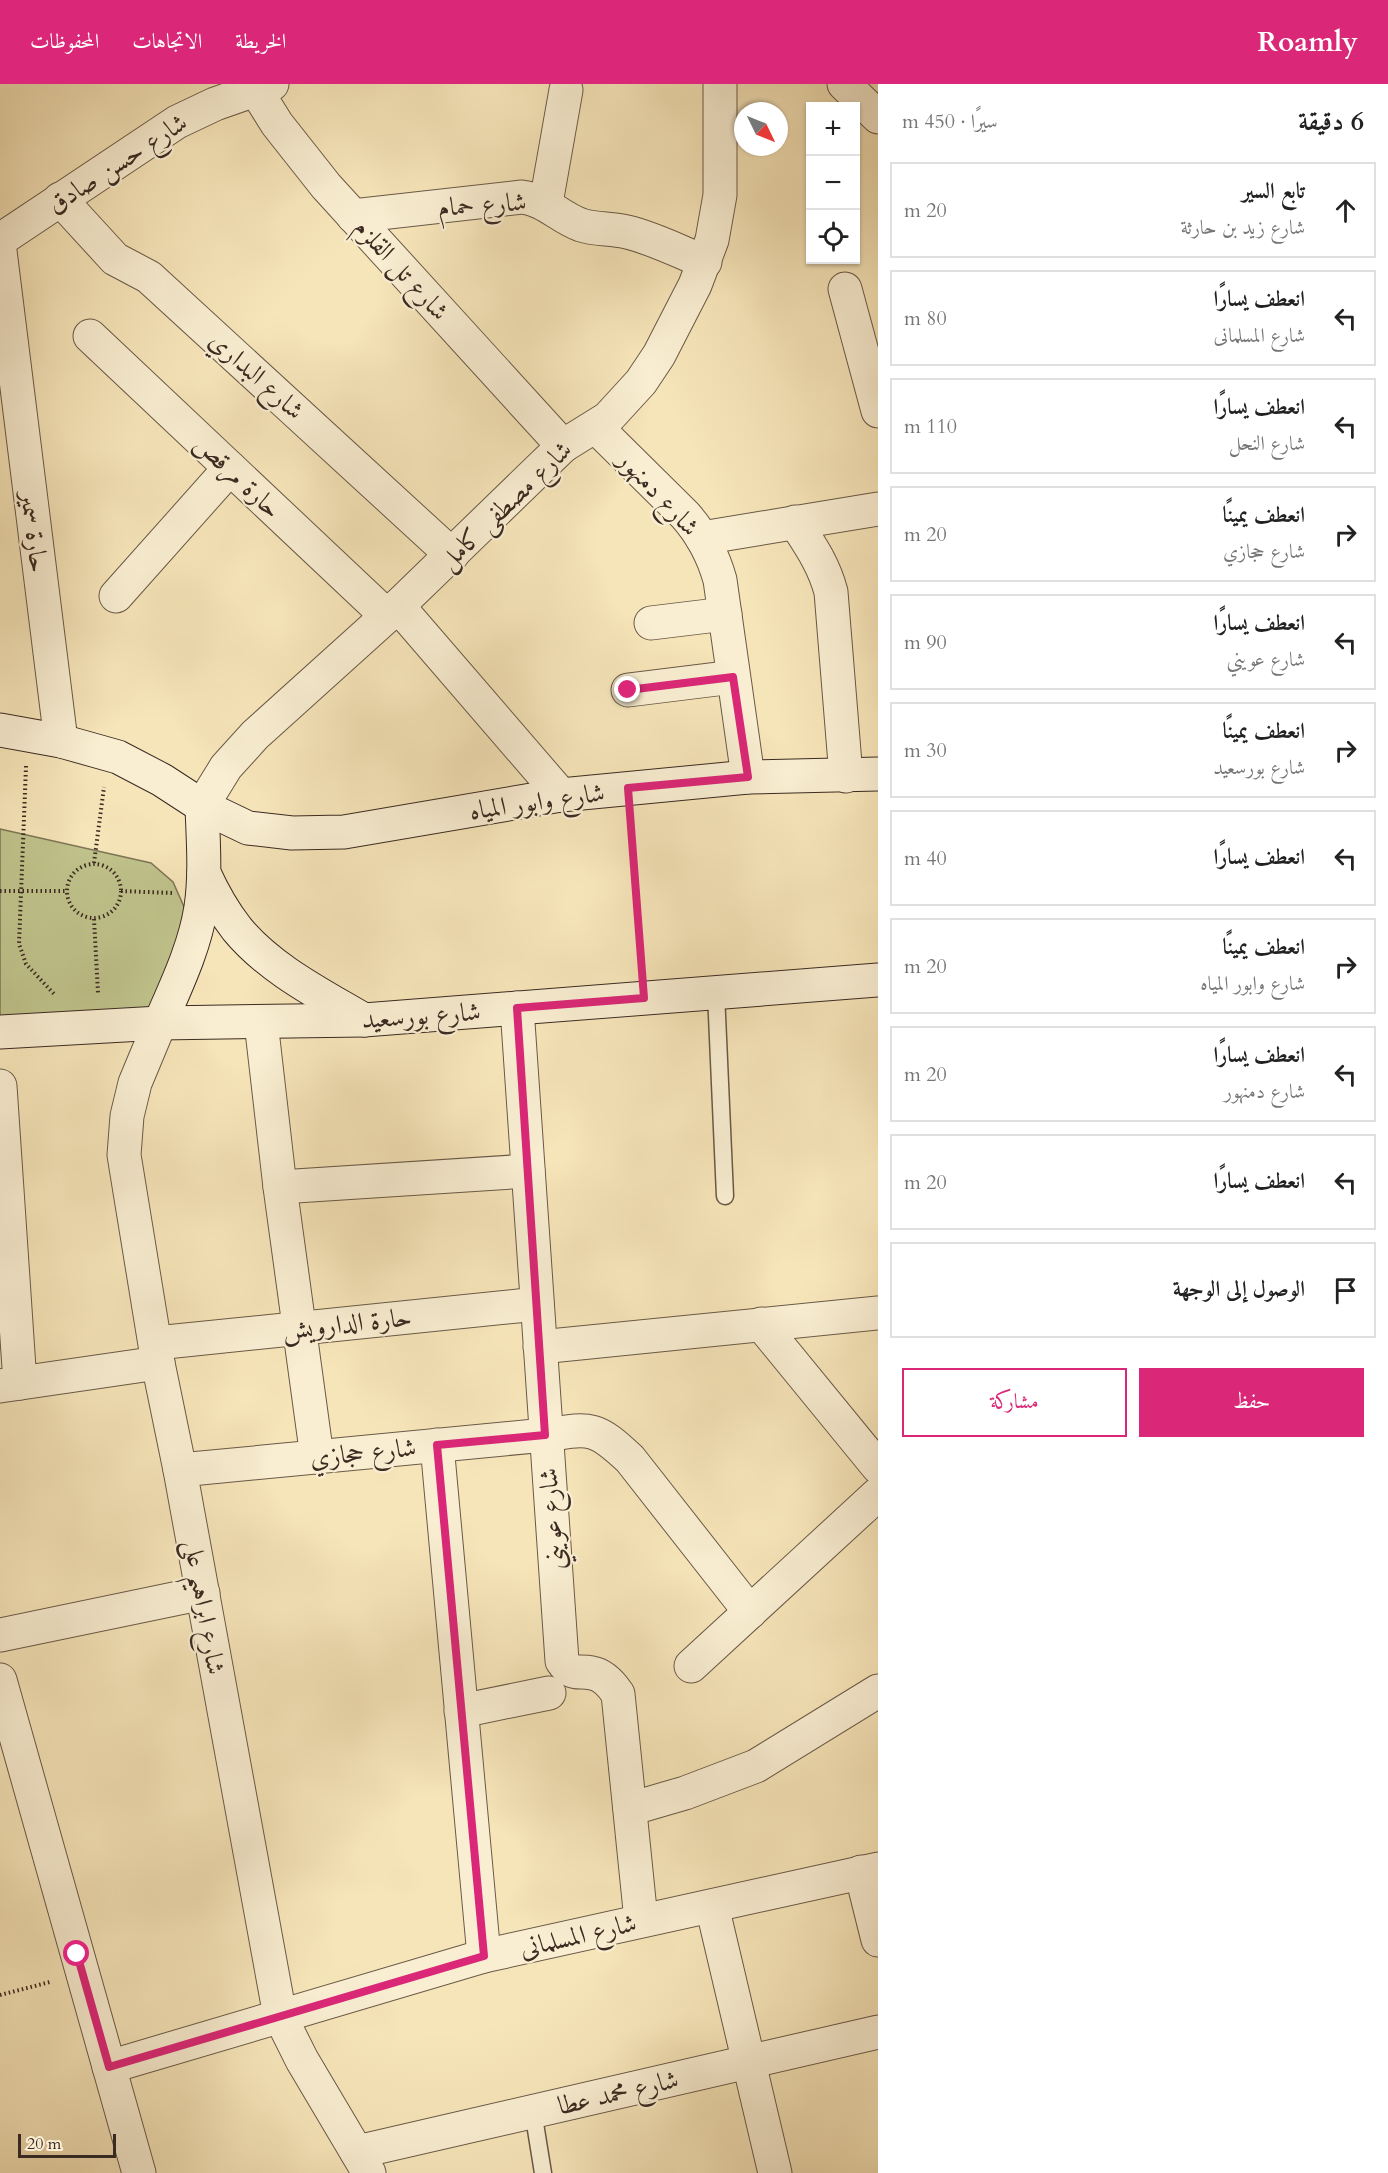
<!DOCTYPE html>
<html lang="ar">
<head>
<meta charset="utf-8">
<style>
  :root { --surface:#fff; --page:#f2f2f2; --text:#222; --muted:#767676; --line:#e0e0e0; --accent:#db2777 }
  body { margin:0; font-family:Cardo,Amiri,serif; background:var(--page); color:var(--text); direction:rtl }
  .controls { position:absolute; right:18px; top:18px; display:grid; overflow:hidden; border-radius:0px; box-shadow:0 2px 4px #0004 }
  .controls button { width:54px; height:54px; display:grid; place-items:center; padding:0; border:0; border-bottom:2px solid var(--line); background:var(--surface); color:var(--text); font:30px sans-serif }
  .compass { position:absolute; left:734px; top:18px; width:54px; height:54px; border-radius:50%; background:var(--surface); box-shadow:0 2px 4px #0004; rotate:133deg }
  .scale { position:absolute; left:18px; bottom:15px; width:98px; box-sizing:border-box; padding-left:6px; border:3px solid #3b2a21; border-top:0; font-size:16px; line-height:21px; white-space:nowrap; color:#3b2a21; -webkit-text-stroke:4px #f9eed2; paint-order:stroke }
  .stop { position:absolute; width:18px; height:18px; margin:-14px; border:4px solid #db2777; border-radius:50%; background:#fff }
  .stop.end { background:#db2777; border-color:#fff; box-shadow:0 2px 6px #0008 }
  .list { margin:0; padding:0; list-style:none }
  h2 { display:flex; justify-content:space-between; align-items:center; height:78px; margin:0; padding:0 24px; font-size:26px }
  h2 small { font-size:20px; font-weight:400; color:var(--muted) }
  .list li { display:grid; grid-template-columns:39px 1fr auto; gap:18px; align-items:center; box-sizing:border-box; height:96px; margin:0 12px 12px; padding:0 12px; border:2px solid var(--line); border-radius:0px }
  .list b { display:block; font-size:22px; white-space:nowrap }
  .list p { margin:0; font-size:20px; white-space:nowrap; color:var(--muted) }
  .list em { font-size:20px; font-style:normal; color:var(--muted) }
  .actions { display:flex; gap:12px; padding:18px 24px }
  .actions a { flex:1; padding:14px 0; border:2px solid var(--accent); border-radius:0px; text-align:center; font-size:21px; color:var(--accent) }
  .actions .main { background:var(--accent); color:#fff }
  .icon { flex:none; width:33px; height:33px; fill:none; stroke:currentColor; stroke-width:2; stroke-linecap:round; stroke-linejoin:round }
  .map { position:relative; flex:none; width:878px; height:2089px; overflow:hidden; direction:ltr }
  header { display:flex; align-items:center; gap:36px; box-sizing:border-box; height:84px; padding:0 30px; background:var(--accent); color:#fff }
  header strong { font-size:28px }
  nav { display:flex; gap:33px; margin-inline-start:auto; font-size:21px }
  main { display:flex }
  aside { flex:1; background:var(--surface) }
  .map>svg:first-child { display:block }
</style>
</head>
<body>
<header>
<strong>Roamly</strong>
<nav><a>الخريطة</a><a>الاتجاهات</a><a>المحفوظات</a></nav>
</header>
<main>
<aside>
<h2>6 دقيقة<small>سيرًا · 450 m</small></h2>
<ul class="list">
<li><svg class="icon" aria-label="ahead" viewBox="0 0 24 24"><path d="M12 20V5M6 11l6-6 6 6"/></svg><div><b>تابع السير</b><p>شارع زيد بن حارثة</p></div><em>20 m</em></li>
<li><svg class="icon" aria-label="left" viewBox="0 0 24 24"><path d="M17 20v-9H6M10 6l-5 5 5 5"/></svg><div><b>انعطف يسارًا</b><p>شارع المسلمانى</p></div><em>80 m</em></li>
<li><svg class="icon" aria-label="left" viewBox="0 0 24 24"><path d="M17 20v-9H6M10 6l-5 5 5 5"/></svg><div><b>انعطف يسارًا</b><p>شارع النحل</p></div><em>110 m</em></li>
<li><svg class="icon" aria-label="right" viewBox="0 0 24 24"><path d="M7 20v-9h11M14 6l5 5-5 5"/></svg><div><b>انعطف يمينًا</b><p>شارع حجازي</p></div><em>20 m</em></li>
<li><svg class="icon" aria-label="left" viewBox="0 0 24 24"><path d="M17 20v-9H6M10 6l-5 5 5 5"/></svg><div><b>انعطف يسارًا</b><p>شارع عويني</p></div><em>90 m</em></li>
<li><svg class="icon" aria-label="right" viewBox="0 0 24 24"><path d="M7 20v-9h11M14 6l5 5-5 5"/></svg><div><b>انعطف يمينًا</b><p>شارع بورسعيد</p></div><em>30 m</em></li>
<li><svg class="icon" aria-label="left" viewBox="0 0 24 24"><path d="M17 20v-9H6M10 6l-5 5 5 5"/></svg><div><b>انعطف يسارًا</b></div><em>40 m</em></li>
<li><svg class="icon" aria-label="right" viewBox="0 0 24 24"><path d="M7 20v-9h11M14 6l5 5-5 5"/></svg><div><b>انعطف يمينًا</b><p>شارع وابور المياه</p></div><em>20 m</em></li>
<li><svg class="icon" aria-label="left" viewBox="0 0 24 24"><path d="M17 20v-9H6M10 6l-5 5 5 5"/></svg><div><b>انعطف يسارًا</b><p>شارع دمنهور</p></div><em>20 m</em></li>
<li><svg class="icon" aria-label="left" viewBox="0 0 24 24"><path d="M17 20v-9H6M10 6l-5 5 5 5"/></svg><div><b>انعطف يسارًا</b></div><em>20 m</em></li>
<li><svg class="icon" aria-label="arrive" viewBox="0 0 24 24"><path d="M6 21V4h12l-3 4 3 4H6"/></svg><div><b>الوصول إلى الوجهة</b></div></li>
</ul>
<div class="actions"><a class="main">حفظ</a><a>مشاركة</a></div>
</aside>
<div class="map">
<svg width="878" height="2089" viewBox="0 0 878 2089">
  <rect width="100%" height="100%" fill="#f6e5b9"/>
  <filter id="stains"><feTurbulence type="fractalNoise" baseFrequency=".00333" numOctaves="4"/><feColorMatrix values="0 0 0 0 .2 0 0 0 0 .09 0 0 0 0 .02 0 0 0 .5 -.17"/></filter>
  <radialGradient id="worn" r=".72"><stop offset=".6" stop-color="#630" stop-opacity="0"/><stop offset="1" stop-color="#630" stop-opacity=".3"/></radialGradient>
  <polygon fill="#c0c38c" stroke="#7e7656" stroke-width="1.5" points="0,745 151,779 173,798 185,825 191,855 156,925 0,940"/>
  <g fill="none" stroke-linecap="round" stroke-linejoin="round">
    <defs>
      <g id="service">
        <polyline points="716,909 725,1112"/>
        <polyline points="533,2027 543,2089"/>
      </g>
      <g id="minor">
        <polyline points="252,0 277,40 326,102 563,362"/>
        <polyline points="844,0 878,33"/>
        <polyline points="60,115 115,175 149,193 452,471"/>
        <polyline points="546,119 566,6"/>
        <path d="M353 132 522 113C546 116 559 133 581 141 596 146 611 144 627 148 653 154 680 168 705 178"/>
        <polyline points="0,167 61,657"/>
        <polyline points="845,205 878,327"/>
        <polyline points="90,252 387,532"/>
        <path d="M596 343 685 431C702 450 713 471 720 496L748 693"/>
        <path d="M795 438C810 461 824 481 831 508L846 692"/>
        <polyline points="702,454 878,425"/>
        <polyline points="116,512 230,384"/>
        <polyline points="398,522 561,711"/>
        <polyline points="651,539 725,530"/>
        <polyline points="628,606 733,593"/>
        <path d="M517 924 562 1577C573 1593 577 1586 592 1589 604 1591 612 1601 618 1610L641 1836"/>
        <polyline points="261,938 280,1103 317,1373"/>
        <polyline points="160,939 135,999 127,1032 124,1071 158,1279 180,1386 280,1932 302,1976 369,2089"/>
        <polyline points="0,1002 20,1299"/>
        <polyline points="280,1103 528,1087"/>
        <polyline points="761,1240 878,1383"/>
        <polyline points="156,1259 537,1220"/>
        <polyline points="540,1263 878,1229"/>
        <polyline points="0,1302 158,1279"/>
        <polyline points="437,1361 484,1872"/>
        <path d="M180 1386 545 1351C591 1344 595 1342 630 1375L750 1528"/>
        <polyline points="0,1551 203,1509"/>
        <polyline points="691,1582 878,1410"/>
        <polyline points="461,1627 549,1609"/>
        <polyline points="630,1725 685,1709 756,1682 878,1607"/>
        <polyline points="861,1788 878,1856"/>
        <polyline points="712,1822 775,2089"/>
        <polyline points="109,1983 484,1872 878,1785"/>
        <polyline points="357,2068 878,1948"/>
      </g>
      <g id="tertiary">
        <polyline points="0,156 177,38 215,20 272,0"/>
        <polyline points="202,722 226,683 255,651 398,522 563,362 608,334 641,298 659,271 695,201 712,156 720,111 720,0"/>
        <polyline points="0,1596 139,2089"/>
      </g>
      <g id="secondary">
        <polyline points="0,646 61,657 118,673 162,696 202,722 248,744 292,749 344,748 561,711 748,693 878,690"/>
        <path d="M204 789C213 809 223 827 237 845 270 885 320 910 364 936"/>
        <path d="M160 939C176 902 195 863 201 823 206 789 203 755 202 722"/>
        <polyline points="0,948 160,939 364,936 878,896"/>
      </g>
    </defs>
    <use href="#service" stroke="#6a5947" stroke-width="19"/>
    <use href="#minor" stroke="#6a5947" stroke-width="35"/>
    <use href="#tertiary" stroke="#6a5947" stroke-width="35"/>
    <use href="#secondary" stroke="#3b2a21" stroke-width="35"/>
    <g stroke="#3b2a21" stroke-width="4" stroke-dasharray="1.5 3" stroke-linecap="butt">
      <polyline points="26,682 19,860 26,880 55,911"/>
      <polyline points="630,735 642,883"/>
      <polyline points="94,779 104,703"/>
      <circle cx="94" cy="807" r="27"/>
      <polyline points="0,807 67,807"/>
      <polyline points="121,807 172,809"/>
      <polyline points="94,835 98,909"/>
      <polyline points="0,1911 50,1898"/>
    </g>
    <use href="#service" stroke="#f9eed2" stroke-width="16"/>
    <use href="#minor" stroke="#f9eed2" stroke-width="33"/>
    <use href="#tertiary" stroke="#f9eed2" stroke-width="33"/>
    <use href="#secondary" stroke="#f9eed2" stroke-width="33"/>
  </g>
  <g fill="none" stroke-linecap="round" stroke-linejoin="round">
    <polyline stroke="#db2777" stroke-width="8" points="77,1870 109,1983 484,1872 437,1361 545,1351 517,924 644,914 628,704 748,693 733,593 628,606"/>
  </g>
  <g text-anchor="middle" stroke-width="4.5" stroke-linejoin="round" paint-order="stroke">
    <g font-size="26" fill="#3b2a21" stroke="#f9eed2">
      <text transform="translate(117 79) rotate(-33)" y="9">شارع حسن صادق</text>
      <text transform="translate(482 120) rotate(-4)" y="9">شارع حمام</text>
      <text transform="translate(402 185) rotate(48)" y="9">شارع تل القلزم</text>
      <text transform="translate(257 291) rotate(42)" y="9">شارع البداري</text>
      <text transform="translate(238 392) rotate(43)" y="9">حارة مرقص</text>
      <text transform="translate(659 409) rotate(47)" y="9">شارع دمنهور</text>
      <text transform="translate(505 421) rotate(-44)" y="9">شارع مصطفى كامل</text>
      <text transform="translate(35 448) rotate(83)" y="9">حارة سمير</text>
      <text transform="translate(537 717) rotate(-8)" y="9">شارع وابور المياه</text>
      <text transform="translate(421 931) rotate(-4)" y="9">شارع بورسعيد</text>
      <text transform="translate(347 1239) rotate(-6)" y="9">حارة الدارويش</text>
      <text transform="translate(363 1368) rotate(-6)" y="9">شارع حجازي</text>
      <text transform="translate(551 1435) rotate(-94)" y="9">شارع عويني</text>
      <text transform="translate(205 1523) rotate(80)" y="9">شارع ابراهيم على</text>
      <text transform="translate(578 1851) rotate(-13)" y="9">شارع المسلمانى</text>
      <text transform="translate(618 2008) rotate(-13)" y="9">شارع محمد عطا</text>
    </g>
  </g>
  <rect width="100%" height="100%" filter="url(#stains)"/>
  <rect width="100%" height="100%" fill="url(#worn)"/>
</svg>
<div class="controls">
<button>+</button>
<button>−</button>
<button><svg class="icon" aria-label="locate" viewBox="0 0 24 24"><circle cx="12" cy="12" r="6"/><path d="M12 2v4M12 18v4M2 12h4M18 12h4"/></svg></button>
</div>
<svg class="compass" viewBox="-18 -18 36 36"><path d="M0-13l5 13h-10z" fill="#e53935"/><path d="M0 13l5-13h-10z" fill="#767676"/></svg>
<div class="scale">20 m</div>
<div class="stop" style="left:77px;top:1870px"></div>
<div class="stop end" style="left:628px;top:606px"></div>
</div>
</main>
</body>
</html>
